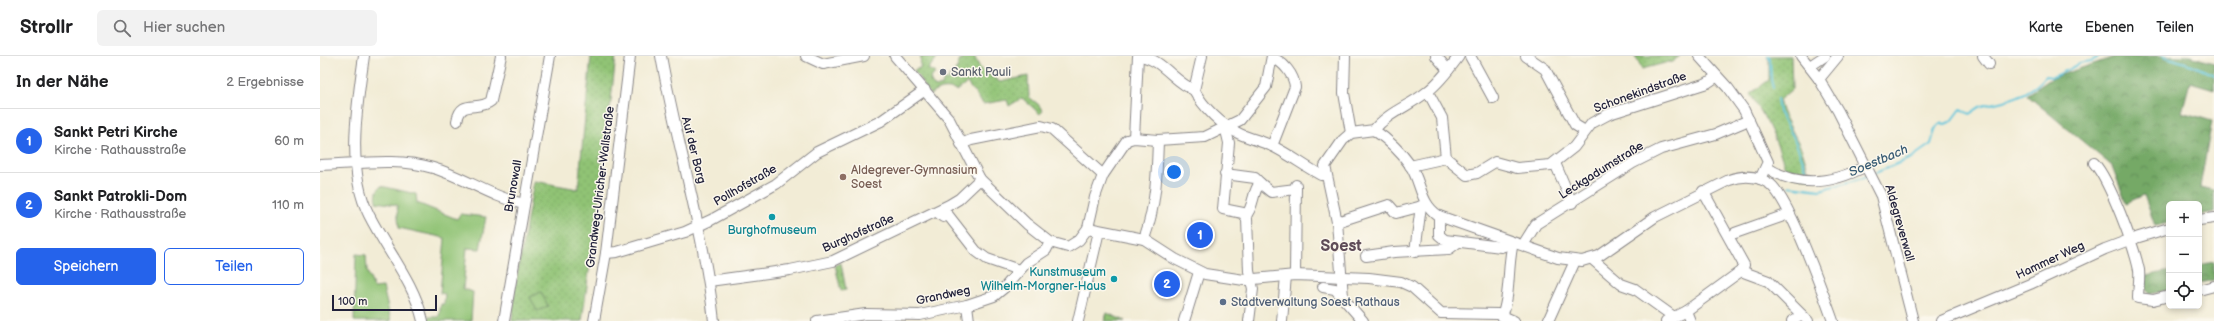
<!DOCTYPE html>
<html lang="de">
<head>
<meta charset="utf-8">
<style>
  :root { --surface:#fff; --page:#f2f2f2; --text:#202124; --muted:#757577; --line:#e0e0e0; --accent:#2563eb }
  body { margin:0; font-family:"Balsamiq Sans",sans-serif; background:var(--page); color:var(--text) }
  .controls { position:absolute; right:12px; bottom:12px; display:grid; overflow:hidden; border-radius:6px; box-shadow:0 2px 6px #0003 }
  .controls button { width:36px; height:36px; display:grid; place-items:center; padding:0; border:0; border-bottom:1px solid var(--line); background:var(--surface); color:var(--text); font:20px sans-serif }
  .scale { position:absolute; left:12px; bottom:10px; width:105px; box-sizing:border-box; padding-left:4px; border:2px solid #22223b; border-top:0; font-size:11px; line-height:14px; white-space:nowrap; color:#22223b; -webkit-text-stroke:3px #fbf7ec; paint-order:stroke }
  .you { position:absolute; left:854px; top:116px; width:14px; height:14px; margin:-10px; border:3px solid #fff; border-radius:50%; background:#1a73e8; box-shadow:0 0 0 6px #1a73e833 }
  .badge { display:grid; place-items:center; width:26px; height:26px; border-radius:50%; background:var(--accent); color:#fff; font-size:13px; font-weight:700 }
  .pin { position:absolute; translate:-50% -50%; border:2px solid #fff; box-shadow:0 1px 4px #0006 }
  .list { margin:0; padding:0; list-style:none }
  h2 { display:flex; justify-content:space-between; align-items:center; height:52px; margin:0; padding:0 16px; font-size:17px }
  h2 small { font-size:13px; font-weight:400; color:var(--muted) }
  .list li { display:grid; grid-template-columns:26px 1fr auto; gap:12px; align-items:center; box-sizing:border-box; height:64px; padding:0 16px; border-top:1px solid var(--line) }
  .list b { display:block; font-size:15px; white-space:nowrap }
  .list p { margin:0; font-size:13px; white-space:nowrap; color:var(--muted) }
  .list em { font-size:13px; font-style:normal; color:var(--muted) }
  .actions { display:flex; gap:8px; padding:12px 16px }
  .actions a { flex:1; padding:9px 0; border:1px solid var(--accent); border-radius:6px; text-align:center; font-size:14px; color:var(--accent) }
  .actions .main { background:var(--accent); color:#fff }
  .icon { flex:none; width:22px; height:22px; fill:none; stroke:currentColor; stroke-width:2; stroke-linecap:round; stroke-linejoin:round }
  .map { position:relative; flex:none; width:1894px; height:265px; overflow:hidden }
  header { display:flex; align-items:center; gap:24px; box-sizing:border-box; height:56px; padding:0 20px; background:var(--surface); border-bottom:1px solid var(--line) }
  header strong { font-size:19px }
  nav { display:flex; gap:22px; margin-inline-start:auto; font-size:14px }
  .search { width:280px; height:36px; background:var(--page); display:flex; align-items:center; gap:10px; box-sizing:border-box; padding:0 14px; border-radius:6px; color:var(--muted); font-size:15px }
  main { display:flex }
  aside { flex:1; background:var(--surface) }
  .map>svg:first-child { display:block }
</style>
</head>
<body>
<header>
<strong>Strollr</strong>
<div class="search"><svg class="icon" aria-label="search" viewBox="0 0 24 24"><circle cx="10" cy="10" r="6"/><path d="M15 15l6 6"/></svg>Hier suchen</div>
<nav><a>Karte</a><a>Ebenen</a><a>Teilen</a></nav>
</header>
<main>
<aside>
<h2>In der Nähe<small>2 Ergebnisse</small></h2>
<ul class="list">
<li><span class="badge">1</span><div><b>Sankt Petri Kirche</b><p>Kirche · Rathausstraße</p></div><em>60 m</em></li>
<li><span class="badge">2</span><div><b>Sankt Patrokli-Dom</b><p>Kirche · Rathausstraße</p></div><em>110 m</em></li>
</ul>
<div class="actions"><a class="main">Speichern</a><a>Teilen</a></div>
</aside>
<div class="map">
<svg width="1894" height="265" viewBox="0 0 1894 265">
  <defs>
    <pattern id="grass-dots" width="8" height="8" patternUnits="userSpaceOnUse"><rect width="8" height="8" fill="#90c374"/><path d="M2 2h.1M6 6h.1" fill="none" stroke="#7ca765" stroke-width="1.8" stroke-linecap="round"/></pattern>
    <pattern id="forest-crowns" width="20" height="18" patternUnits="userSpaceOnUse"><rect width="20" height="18" fill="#74a966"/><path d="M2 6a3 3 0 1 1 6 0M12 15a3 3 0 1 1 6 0" fill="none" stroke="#5f8955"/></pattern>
  </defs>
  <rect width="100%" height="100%" fill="#fbf7ec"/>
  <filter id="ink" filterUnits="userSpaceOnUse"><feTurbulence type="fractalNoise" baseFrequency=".025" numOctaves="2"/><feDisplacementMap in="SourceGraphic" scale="8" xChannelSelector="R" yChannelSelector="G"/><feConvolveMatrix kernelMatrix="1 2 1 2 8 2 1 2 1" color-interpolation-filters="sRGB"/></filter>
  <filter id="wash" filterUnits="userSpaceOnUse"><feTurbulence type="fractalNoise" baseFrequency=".012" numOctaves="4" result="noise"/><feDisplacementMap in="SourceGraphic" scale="16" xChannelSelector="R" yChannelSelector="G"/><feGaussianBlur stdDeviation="0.9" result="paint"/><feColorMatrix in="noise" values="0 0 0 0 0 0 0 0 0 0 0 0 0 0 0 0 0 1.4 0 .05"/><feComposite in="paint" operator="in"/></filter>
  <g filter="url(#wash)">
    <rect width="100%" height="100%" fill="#f2ecd6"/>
    <g fill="url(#grass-dots)" stroke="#597258">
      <polygon points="271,0 296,0 285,97 279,101 280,106 284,109 262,265 192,265 195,232 214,125 258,133"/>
      <path d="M601 0 617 2 608 13 615 17 610 23 612 28 616 31 622 29 624 22 628 25 630 19 633 21 632 19 636 12 638 13 637 11 640 4 642 5 643 0H654L660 12 680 26 708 20 709 41 718 48 723 55 720 58 702 42 689 50 687 44 663 48 647 27 637 35C627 31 618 32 610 39L594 14 600 12Z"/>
      <polygon points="1315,0 1360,0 1353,5 1322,13"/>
      <path d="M1446 0H1471L1472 33 1459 44 1462 55 1482 94 1491 123 1467 119C1459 89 1447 63 1430 38L1449 24V2Z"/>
      <polygon points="521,207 526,234 521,235 515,209"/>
    </g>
    <g fill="url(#forest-crowns)" stroke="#4b6650">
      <polygon points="1797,0 1870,0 1894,7 1894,33 1870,26 1862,56 1892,65 1880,131 1894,134 1894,156 1879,159 1879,148 1849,148 1849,167 1835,170 1824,139 1806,147 1792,110 1707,39 1732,22"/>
      <polygon points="1894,206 1894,224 1879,227 1879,209"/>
      <polygon points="1849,215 1849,234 1830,238 1826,234 1826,220"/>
    </g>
    <g fill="#90c374" stroke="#597258">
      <polygon points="61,130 96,138 97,147 137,163 140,158 166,161 160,193 147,192 143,233 153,236 151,265 109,265 108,261 119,261 121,248 124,248 125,238 120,237 125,182 79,172 77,149 56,146 57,135"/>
      <polygon points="36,198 46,199 47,215 54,232 63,231 71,265 34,265"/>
      <polygon points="221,236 228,250 217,255 210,241"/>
      <polygon points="787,257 805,265 784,265"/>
    </g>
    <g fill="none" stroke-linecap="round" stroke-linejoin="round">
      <g stroke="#60c6dd" stroke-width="2">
        <polyline points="1448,0 1450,2 1451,24 1453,32"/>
        <polyline points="1843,0 1872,9 1894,19"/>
        <polyline points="1457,43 1459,56 1473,80 1489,120"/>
        <path d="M1553 118 1591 102 1611 88 1615 73 1621 67 1625 68 1632 65 1641 53 1649 58C1654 56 1658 51 1662 50 1686 45 1710 40 1726 20L1732 21C1738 19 1756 10 1759 7L1771 5 1781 0"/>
        <polyline points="1469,130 1500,134 1547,121"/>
      </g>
    </g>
  </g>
  <g filter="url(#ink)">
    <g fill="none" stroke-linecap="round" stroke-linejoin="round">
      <defs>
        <g id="minor">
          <path d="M44 0C37 49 26 114 49 159 67 195 94 226 103 265"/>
          <path d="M341 0C357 89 384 175 394 265"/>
          <polyline points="486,0 503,8 544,0"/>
          <polyline points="575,0 629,63 660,123 707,168 730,186 748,191 759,184 768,172 775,141 783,119 807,84 814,82 838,84 885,81 920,64 946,31 952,0"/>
          <path d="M820 0C842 3 854 26 874 34 883 51 902 70 920 78 931 83 942 85 952 90 969 98 984 110 1001 119L1005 115"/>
          <polyline points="1025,0 1024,37 1031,77"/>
          <polyline points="1116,0 1128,14"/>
          <polyline points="1150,0 1173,42"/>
          <polyline points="1206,0 1225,13 1255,69 1265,75"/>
          <polyline points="1379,0 1408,32 1424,54 1448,106 1440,123"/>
          <polyline points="1481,0 1499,23 1518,55 1561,140 1593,265"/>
          <polyline points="1663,0 1669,8"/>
          <path d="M952 2C963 5 974 19 975 31L952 90"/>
          <polyline points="1490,10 1505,0"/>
          <polyline points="1499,23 1518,0"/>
          <polyline points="874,34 882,0"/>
          <polyline points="1108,36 1122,62 1126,102"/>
          <path d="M137 65C141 42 158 56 171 45L181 0"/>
          <polyline points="905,70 909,87 903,153 923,157 927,163 929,215 933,233 929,265"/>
          <path d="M1054 74C1067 83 1081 96 1090 109 1102 127 1099 147 1119 160L1238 202 1262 205 1279 200 1335 161 1409 124C1423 119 1437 119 1450 128 1470 144 1503 237 1513 265"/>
          <polyline points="814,82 818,0"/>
          <polyline points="641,88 651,84 721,70 732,73 783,119"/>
          <polyline points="1235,107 1252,147"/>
          <path d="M1774 107C1790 125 1814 190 1819 214 1820 223 1818 233 1818 242L1833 244 1849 240"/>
          <path d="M0 109C36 108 78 101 113 112 144 121 171 141 204 148"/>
          <polyline points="1090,110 1126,102 1147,119 1157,117 1175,106 1197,112 1231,109 1254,91 1272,67 1289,58 1387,27 1396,21"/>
          <path d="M1446 111C1479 133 1514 127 1546 110"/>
          <polyline points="905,118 935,122 940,127"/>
          <polyline points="1383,135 1424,209 1421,215"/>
          <polyline points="617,156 623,161 628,159 656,195 667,203 699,214"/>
          <path d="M926 159C934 151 932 136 940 127L951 136 976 133"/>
          <polyline points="1119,160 1119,179 1125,184 1181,191 1193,187"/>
          <polyline points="1879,164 1894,162"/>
          <polyline points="1017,166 1069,149 1076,157 1106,149"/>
          <polyline points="768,172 824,183 855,203 885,218 924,224 975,219 1049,222 1081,226 1092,231 1121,257 1178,258 1194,265"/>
          <polyline points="1415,177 1469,158"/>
          <path d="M824 183C836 150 837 118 838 84"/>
          <polyline points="1203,189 1216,168 1313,107 1341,93 1396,78 1429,64"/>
          <polyline points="1095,196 1101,150"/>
          <polyline points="286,197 297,196 365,176 391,164 456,128 497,96 561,65 605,34"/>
          <polyline points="1046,200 1074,196 1129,193 1137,187"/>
          <polyline points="1272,203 1301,228 1315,233 1354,261"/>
          <polyline points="1421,215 1448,225 1488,265"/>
          <polyline points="975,219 976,129"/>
          <polyline points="389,225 470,214 513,205 629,149 639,143 660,123"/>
          <polyline points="1003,231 1015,233 1043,265"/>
          <polyline points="1879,234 1894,230"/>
          <path d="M1023 240 1017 166 1005 110 1023 84 1031 77 1054 74C1068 56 1090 50 1108 35 1120 26 1130 12 1139 0"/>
          <polyline points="647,249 649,265"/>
          <polyline points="1366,255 1370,265"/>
          <path d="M1182 260C1191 238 1187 210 1193 187"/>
          <polyline points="184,265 230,0"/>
          <polyline points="274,265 286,197 310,0"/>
          <polyline points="497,265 546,258 600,259 647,249 674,240 685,231 706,207 726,194 730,186"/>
          <polyline points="758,265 779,175"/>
          <polyline points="864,265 879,216"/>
          <polyline points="962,265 966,220"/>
          <polyline points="1228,265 1255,205"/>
          <polyline points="1346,265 1366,255 1421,215"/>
          <polyline points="1472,265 1482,259"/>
          <polyline points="1621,265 1710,228 1785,193 1809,184 1849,172"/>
        </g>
      </defs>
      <use href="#minor" stroke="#8a8788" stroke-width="12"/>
      <use href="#minor" stroke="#fff" stroke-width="10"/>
    </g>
  </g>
  <circle fill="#6b7280" stroke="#fbf7ec" stroke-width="1.5" cx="623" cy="16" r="4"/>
  <circle fill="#8d6e63" stroke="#fbf7ec" stroke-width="1.5" cx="523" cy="121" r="4"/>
  <g fill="#0f9aa8" stroke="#fbf7ec" stroke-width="1.5">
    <circle cx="452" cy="161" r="4"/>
    <circle cx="794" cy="223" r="4"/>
  </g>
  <circle fill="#5c6f8a" stroke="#fbf7ec" stroke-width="1.5" cx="903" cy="246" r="4"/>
  <g text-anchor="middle" stroke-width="3" stroke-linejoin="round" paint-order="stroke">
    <g font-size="12" fill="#5b616d" stroke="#fbf7ec" text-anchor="start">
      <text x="631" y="20">Sankt Pauli</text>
    </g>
    <g font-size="12" fill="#22223b" stroke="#fbf7ec">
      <text transform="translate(1320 36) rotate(-20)" y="4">Schonekindstraße</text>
      <text transform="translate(374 94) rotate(76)" y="4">Auf der Borg</text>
      <text transform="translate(1281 114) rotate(-32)" y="4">Leckgadumstraße</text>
      <text transform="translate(425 129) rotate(-30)" y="4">Pollhofstraße</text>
      <text transform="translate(193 130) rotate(-80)" y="4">Brunowall</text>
      <text transform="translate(280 131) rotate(-83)" y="4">Grandweg-Ulricher-Wallstraße</text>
      <text transform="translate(1580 167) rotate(74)" y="4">Aldegreverwall</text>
      <text transform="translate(538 177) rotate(-24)" y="4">Burghofstraße</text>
      <text transform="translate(1730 204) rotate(-25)" y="4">Hammer Weg</text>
      <text transform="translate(623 239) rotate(-12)" y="4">Grandweg</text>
    </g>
    <g font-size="12" fill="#785e54" stroke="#fbf7ec" text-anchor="start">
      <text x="531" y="118">Aldegrever-Gymnasium<tspan x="531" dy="14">Soest</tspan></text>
    </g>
    <g font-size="12" fill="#0d838f" stroke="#fbf7ec">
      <text x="452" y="178">Burghofmuseum</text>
      <text x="786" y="220" text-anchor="end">Kunstmuseum<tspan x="786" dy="14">Wilhelm-Morgner-Haus</tspan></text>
    </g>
    <g font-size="12" fill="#4e5e75" stroke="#fbf7ec" text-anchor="start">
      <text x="911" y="250">Stadtverwaltung Soest Rathaus</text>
    </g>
    <g font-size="13" font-style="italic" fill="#385b74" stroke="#fbf7ec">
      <text transform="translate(1558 104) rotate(-23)" y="5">Soestbach</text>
    </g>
    <g font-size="16" font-weight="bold" fill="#5f4c58" stroke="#fbf7ec">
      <text x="1021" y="195">Soest</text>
    </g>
  </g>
</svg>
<div class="controls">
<button>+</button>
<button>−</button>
<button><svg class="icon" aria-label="locate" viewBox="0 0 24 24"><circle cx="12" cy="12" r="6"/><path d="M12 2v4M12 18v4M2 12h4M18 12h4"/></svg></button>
</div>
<div class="scale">100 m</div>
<div class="you"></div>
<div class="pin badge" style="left:880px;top:179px">1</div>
<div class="pin badge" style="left:847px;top:228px">2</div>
</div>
</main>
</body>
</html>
